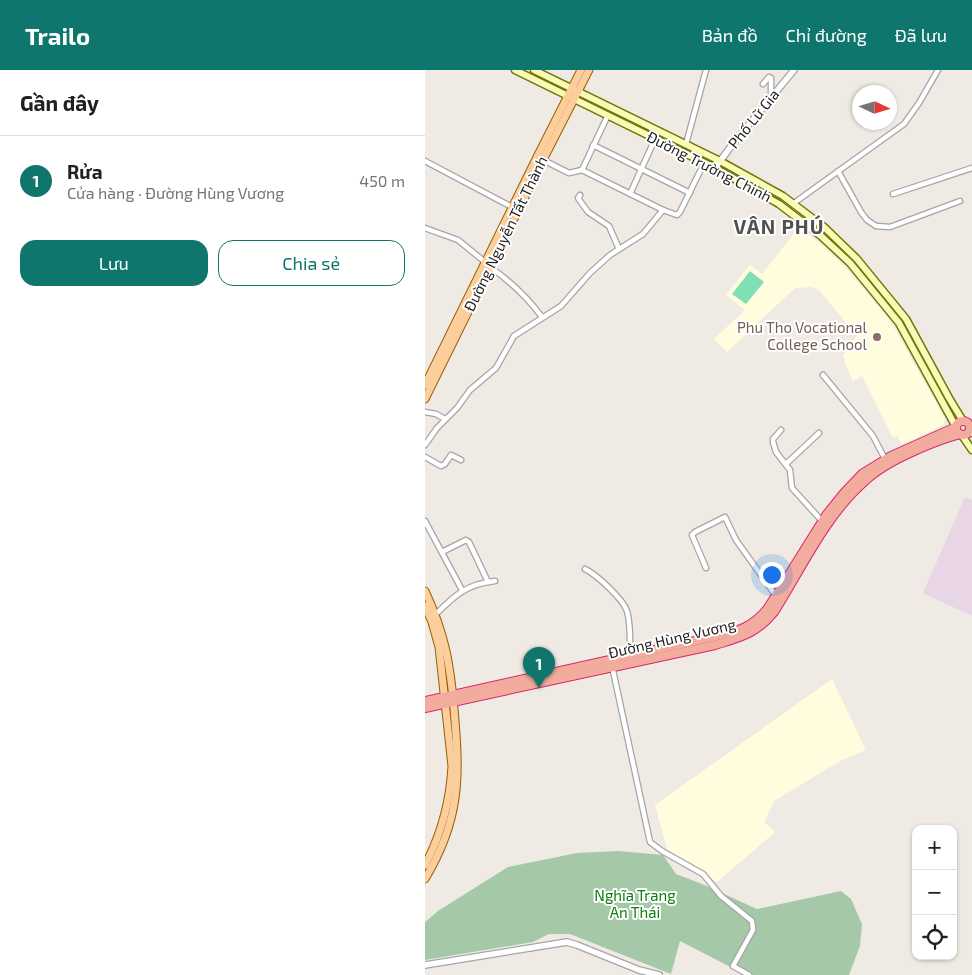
<!DOCTYPE html>
<html lang="vi">
<head>
<meta charset="utf-8">
<style>
  :root { --surface:#fff; --page:#f2f2f2; --text:#202124; --muted:#757577; --line:#e0e0e0; --accent:#0f766e }
  body { margin:0; font-family:"Exo 2",sans-serif; background:var(--page); color:var(--text) }
  .controls { position:absolute; right:15px; bottom:15px; display:grid; overflow:hidden; border-radius:10px; box-shadow:0 1px 4px #0004 }
  .controls button { width:45px; height:45px; display:grid; place-items:center; padding:0; border:0; border-bottom:1px solid var(--line); background:var(--surface); color:var(--text); font:25px sans-serif }
  .compass { position:absolute; left:427px; top:15px; width:45px; height:45px; border-radius:50%; background:var(--surface); box-shadow:0 1px 4px #0004; rotate:94deg }
  .you { position:absolute; left:346px; top:504px; width:18px; height:18px; margin:-12px; border:4px solid #fff; border-radius:50%; background:#1a73e8; box-shadow:0 0 0 8px #1a73e833 }
  .badge { display:grid; place-items:center; width:32px; height:32px; border-radius:50%; background:var(--accent); color:#fff; font-size:16px; font-weight:700 }
  .pin { position:absolute; translate:-50% -41px; filter:drop-shadow(0 1px 2px #0008) }
  .pin::after { content:''; position:absolute; top:26px; width:18px; height:15px; background:inherit; clip-path:polygon(0 0,100% 0,50% 100%) }
  .list { margin:0; padding:0; list-style:none }
  h2 { display:flex; justify-content:space-between; align-items:center; height:65px; margin:0; padding:0 20px; font-size:21px }
  h2 small { font-size:16px; font-weight:400; color:var(--muted) }
  .list li { display:grid; grid-template-columns:32px 1fr auto; gap:15px; align-items:center; box-sizing:border-box; height:90px; padding:0 20px; border-top:1px solid var(--line) }
  .list b { display:block; font-size:19px; white-space:nowrap }
  .list p { margin:0; font-size:16px; white-space:nowrap; color:var(--muted) }
  .list em { font-size:16px; font-style:normal; color:var(--muted) }
  .actions { display:flex; gap:10px; padding:15px 20px }
  .actions a { flex:1; padding:11px 0; border:1px solid var(--accent); border-radius:15px; text-align:center; font-size:18px; color:var(--accent) }
  .actions .main { background:var(--accent); color:#fff }
  .icon { flex:none; width:28px; height:28px; fill:none; stroke:currentColor; stroke-width:2; stroke-linecap:round; stroke-linejoin:round }
  .map { position:relative; flex:none; width:547px; height:905px; overflow:hidden }
  header { display:flex; align-items:center; gap:30px; box-sizing:border-box; height:70px; padding:0 25px; background:var(--accent); color:#fff }
  header strong { font-size:24px }
  nav { display:flex; gap:28px; margin-inline-start:auto; font-size:18px }
  main { display:flex }
  aside { flex:1; background:var(--surface) }
  .map>svg:first-child { display:block }
</style>
</head>
<body>
<header>
<strong>Trailo</strong>
<nav><a>Bản đồ</a><a>Chỉ đường</a><a>Đã lưu</a></nav>
</header>
<main>
<aside>
<h2>Gần đây<small></small></h2>
<ul class="list">
<li><span class="badge">1</span><div><b>Rửa</b><p>Cửa hàng · Đường Hùng Vương</p></div><em>450 m</em></li>
</ul>
<div class="actions"><a class="main">Lưu</a><a>Chia sẻ</a></div>
</aside>
<div class="map">
<svg width="547" height="905" viewBox="0 0 547 905">
  <rect width="100%" height="100%" fill="#efebe4"/>
  <polygon fill="#e8d6e6" points="540,427 547,430 547,546 498,523"/>
  <g fill="#fffddd">
    <polygon points="374,157 398,176 421,198 460,244 470,259 518,345 520,351 518,355 477,375 472,366 468,368 437,306 428,311 420,293 420,290 418,287 422,274 427,272 432,266 395,221 387,217 370,218 302,282 289,269 320,240 301,225 325,195 337,204"/>
    <polygon points="407,609 441,680 415,691 349,731 339,752 350,762 292,812 242,779 230,735"/>
  </g>
  <polygon fill="#a5c8a9" points="194,781 238,785 251,804 277,814 332,839 416,821 426,829 437,854 435,876 424,905 321,905 255,871 246,904 145,864 124,864 108,872 0,890 0,852 13,841 83,797 152,783"/>
  <polygon fill="#81dfb6" points="325,201 339,212 321,234 307,224"/>
  <g fill="none" stroke-linecap="round" stroke-linejoin="round">
    <defs>
      <g id="minor">
        <polyline points="338,14 344,7 346,8 346,27"/>
        <polyline points="261,74 281,0"/>
        <polyline points="168,75 265,123"/>
        <polyline points="118,90 144,103 157,100 238,140 252,145 255,142 279,93"/>
        <polyline points="0,91 87,137"/>
        <polyline points="157,100 183,45"/>
        <polyline points="413,101 436,142 442,150 451,156 465,157 535,131"/>
        <polyline points="205,124 230,69"/>
        <polyline points="468,124 547,98"/>
        <polyline points="155,125 153,128 163,142 184,156 194,179"/>
        <polyline points="369,133 479,54 494,33 513,0"/>
        <polyline points="0,158 33,170 60,192"/>
        <path d="M65 197C85 211 102 227 117 247"/>
        <polyline points="398,305 448,366 460,389"/>
        <polyline points="0,342 11,344 20,349"/>
        <polyline points="356,360 348,369 348,372 351,382 365,400 367,418 397,451"/>
        <polyline points="0,375 12,358 32,338 45,320 71,298 89,266 136,236 165,203 185,185 218,164 238,140"/>
        <polyline points="0,387 16,396 20,394 26,385 36,390"/>
        <polyline points="361,394 394,363"/>
        <polyline points="0,451 37,520"/>
        <polyline points="17,482 41,470 44,472 63,512"/>
        <polyline points="281,498 267,465 270,462 300,447 311,470 351,526"/>
        <path d="M160 499C172 505 198 529 202 541 206 555 205 571 205 585"/>
        <path d="M11 544C30 525 42 514 70 511"/>
        <polyline points="187,596 225,772 237,781 278,804 296,826 327,851 328,860 308,896 324,905"/>
      </g>
      <g id="tertiary">
        <polyline points="290,98 307,75 369,0"/>
        <polyline points="0,895 142,872 152,875 214,900 234,905"/>
      </g>
      <g id="secondary">
        <polyline points="90,0 290,98 354,134 396,166 425,193 474,253 531,357"/>
        <polyline points="109,0 295,91 358,126 399,157 432,189 481,249 524,328 538,351"/>
        <polyline points="544,359 547,363"/>
        <polyline points="536,364 547,380"/>
      </g>
      <g id="primary">
        <polyline points="0,315 112,87 156,0"/>
        <polyline points="0,329 118,90 164,0"/>
        <path d="M0 521C20 564 25 593 29 639 35 706 36 749 0 809"/>
        <path d="M0 536 7 552 14 577 27 696C25 732 17 763 0 795"/>
      </g>
      <g id="trunk">
        <circle cx="538" cy="358" r="7"/>
        <path d="M0 631 288 567C313 561 327 558 343 538L402 444 419 423 437 404 466 386 531 357"/>
        <path d="M0 638 290 575C316 567 331 564 349 542 377 498 400 446 440 411 461 391 507 372 535 364"/>
      </g>
    </defs>
    <use href="#minor" stroke="#a5a5a5" stroke-width="7"/>
    <use href="#tertiary" stroke="#a5a5a5" stroke-width="8"/>
    <use href="#secondary" stroke="#707604" stroke-width="9"/>
    <use href="#primary" stroke="#985e00" stroke-width="9"/>
    <use href="#trunk" stroke="#db236c" stroke-width="10"/>
    <use href="#minor" stroke="#fff" stroke-width="4.5"/>
    <use href="#tertiary" stroke="#fff" stroke-width="5.5"/>
    <use href="#secondary" stroke="#fafab8" stroke-width="6"/>
    <use href="#primary" stroke="#fcce9c" stroke-width="7"/>
    <use href="#trunk" stroke="#f2ac9e" stroke-width="8"/>
  </g>
  <circle fill="#8d6e63" stroke="#fff" stroke-width="2" cx="452" cy="267" r="5"/>
  <g text-anchor="middle" stroke-width="4" stroke-linejoin="round" paint-order="stroke">
    <g font-size="15" fill="#1e1e1e" stroke="#fff">
      <text transform="translate(329 49) rotate(-51)" y="5">Phố Lữ Gia</text>
      <text transform="translate(284 97) rotate(27)" y="5">Đường Trường Chinh</text>
      <text transform="translate(81 164) rotate(-64)" y="5">Đường Nguyễn Tất Thành</text>
      <text transform="translate(247 569) rotate(-13)" y="5">Đường Hùng Vương</text>
    </g>
    <g font-size="15" fill="#785e54" stroke="#fff" text-anchor="end">
      <text x="442" y="263">Phu Tho Vocational<tspan x="442" dy="17">College School</tspan></text>
    </g>
    <g font-size="15" fill="#0b7e0e" stroke="#fff">
      <text x="210" y="831">Nghĩa Trang<tspan x="210" dy="17">An Thái</tspan></text>
    </g>
    <g font-size="20" font-weight="bold" letter-spacing="1" fill="#515151" stroke="#fff">
      <text x="354" y="164">VÂN PHÚ</text>
    </g>
  </g>
</svg>
<div class="controls">
<button>+</button>
<button>−</button>
<button><svg class="icon" aria-label="locate" viewBox="0 0 24 24"><circle cx="12" cy="12" r="6"/><path d="M12 2v4M12 18v4M2 12h4M18 12h4"/></svg></button>
</div>
<svg class="compass" viewBox="-18 -18 36 36"><path d="M0-13l5 13h-10z" fill="#e53935"/><path d="M0 13l5-13h-10z" fill="#757577"/></svg>
<div class="you"></div>
<div class="pin badge" style="left:114px;top:618px">1</div>
</div>
</main>
</body>
</html>
